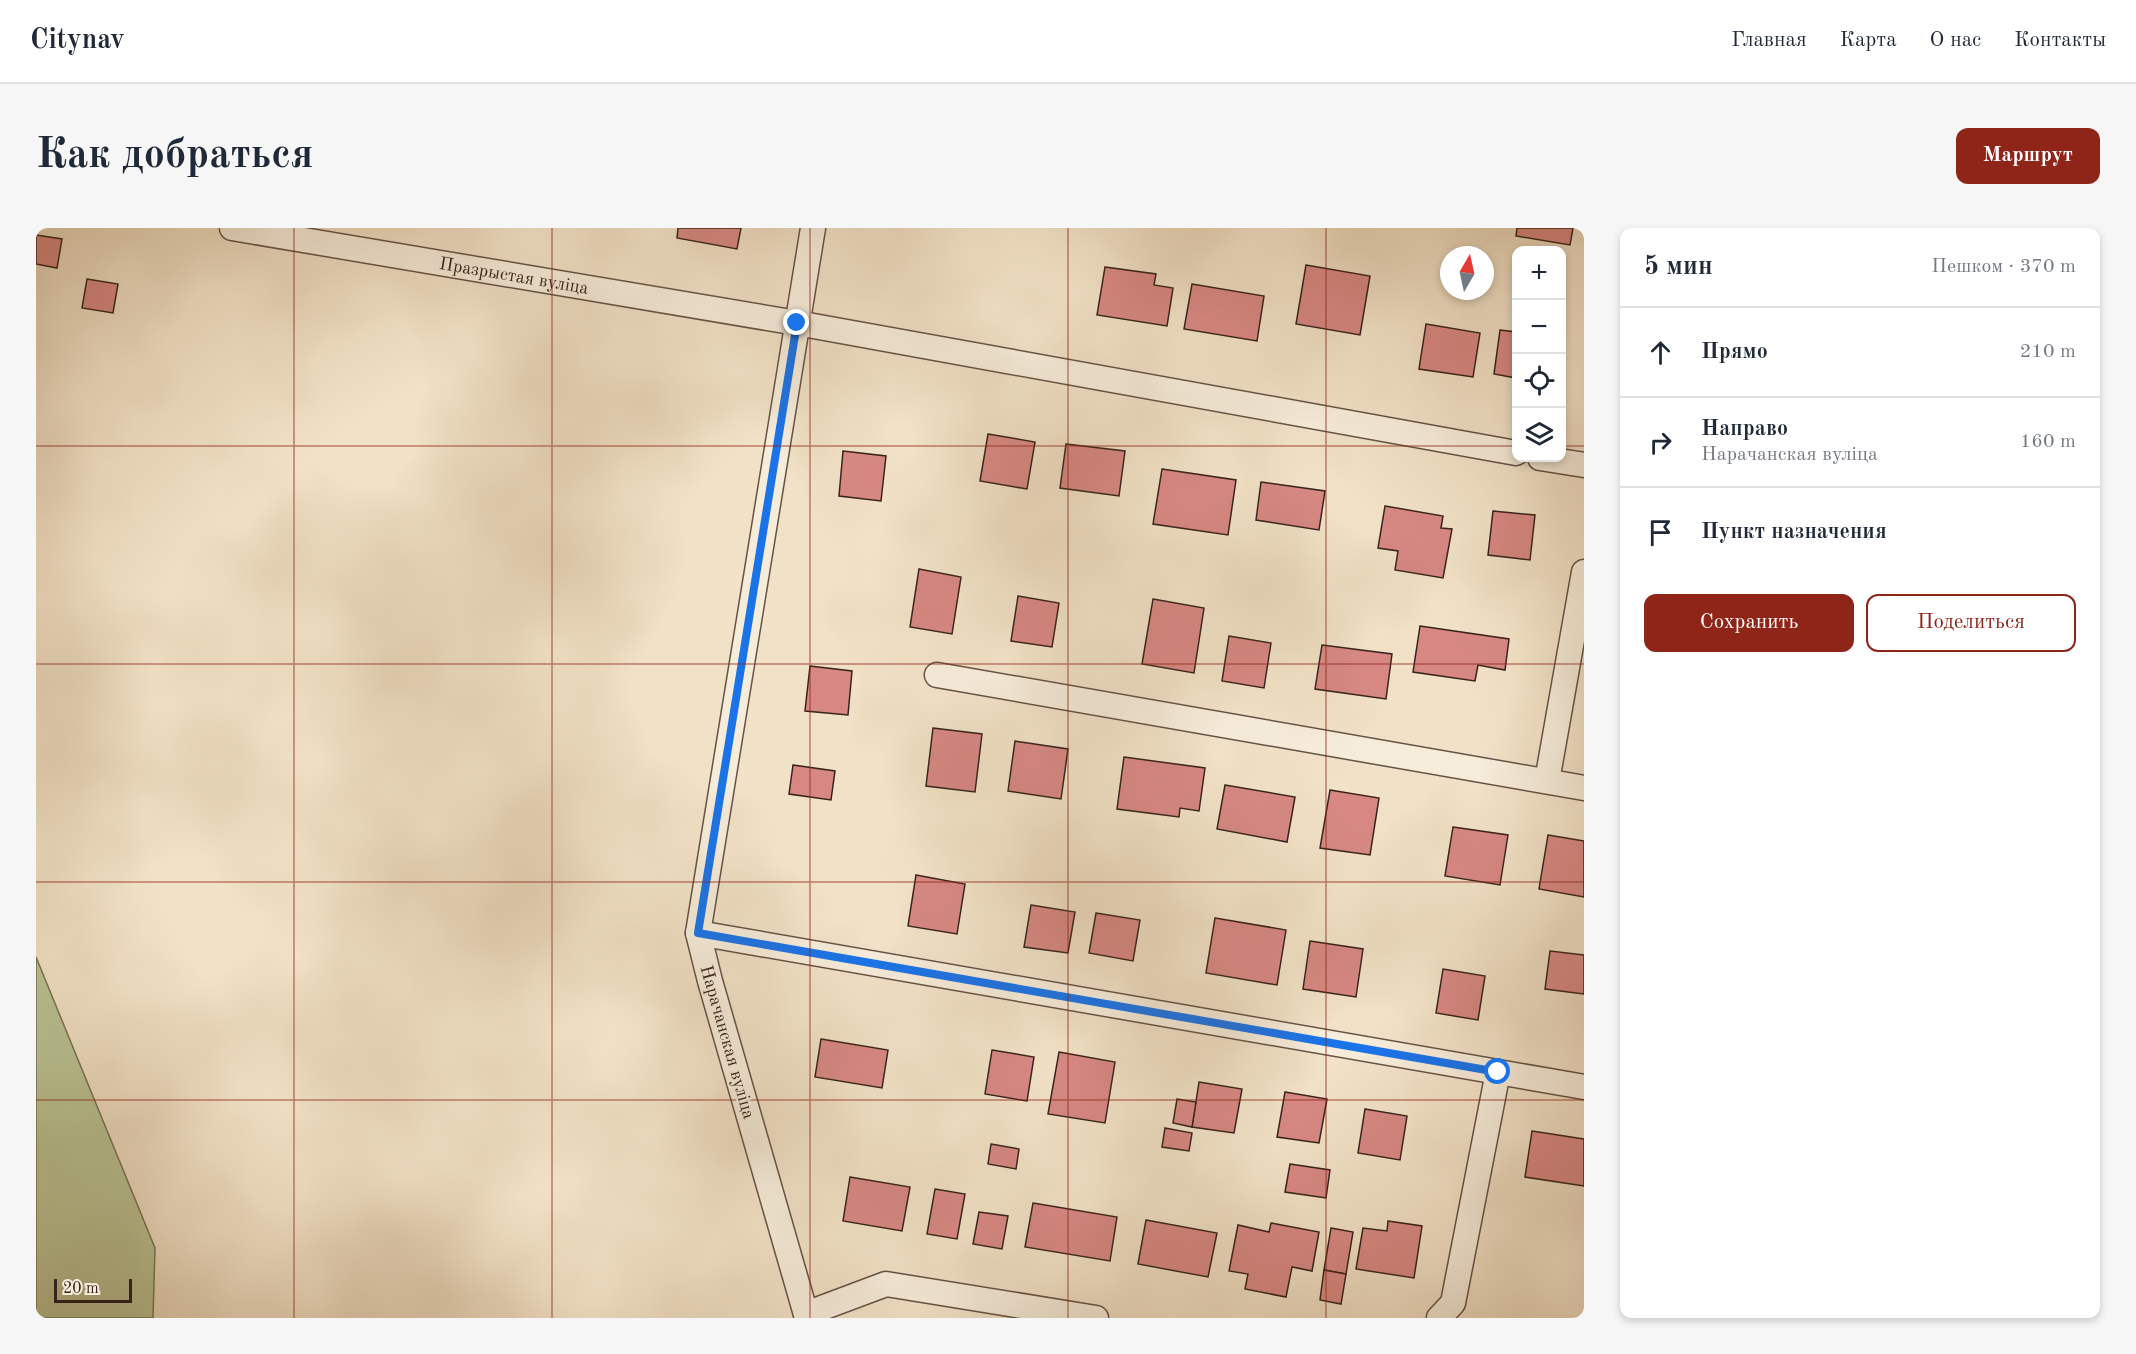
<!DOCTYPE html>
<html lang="ru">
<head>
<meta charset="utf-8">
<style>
  :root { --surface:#fff; --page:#f6f6f7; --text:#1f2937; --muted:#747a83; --line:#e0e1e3; --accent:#8f2418 }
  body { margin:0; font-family:"Old Standard TT",serif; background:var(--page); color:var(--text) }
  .controls { position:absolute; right:18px; top:18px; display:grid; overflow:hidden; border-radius:12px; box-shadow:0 3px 9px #0003 }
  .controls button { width:54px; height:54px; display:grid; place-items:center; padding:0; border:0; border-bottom:2px solid var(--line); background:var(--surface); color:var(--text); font:30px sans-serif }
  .compass { position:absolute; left:1404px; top:18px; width:54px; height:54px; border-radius:50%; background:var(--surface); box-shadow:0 3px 9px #0003; rotate:9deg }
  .scale { position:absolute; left:18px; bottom:15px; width:78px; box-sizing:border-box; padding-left:6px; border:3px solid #38231c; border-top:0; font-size:16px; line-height:21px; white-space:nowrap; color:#38231c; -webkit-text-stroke:4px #f6ecda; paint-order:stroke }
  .stop { position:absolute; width:18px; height:18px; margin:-14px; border:4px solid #1a73e8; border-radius:50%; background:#fff }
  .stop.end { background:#1a73e8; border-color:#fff; box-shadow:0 2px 6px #0008 }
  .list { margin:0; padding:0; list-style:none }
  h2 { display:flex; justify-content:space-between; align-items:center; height:78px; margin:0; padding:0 24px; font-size:26px }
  h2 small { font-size:20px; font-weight:400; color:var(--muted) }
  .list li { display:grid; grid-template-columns:39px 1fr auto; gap:18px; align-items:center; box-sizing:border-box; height:90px; padding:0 24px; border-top:2px solid var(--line) }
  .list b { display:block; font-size:22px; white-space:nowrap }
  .list p { margin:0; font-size:20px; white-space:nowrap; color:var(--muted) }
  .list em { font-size:20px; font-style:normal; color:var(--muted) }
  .actions { display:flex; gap:12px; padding:18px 24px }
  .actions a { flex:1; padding:14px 0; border:2px solid var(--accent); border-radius:12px; text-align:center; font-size:21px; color:var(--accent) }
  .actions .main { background:var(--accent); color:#fff }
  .icon { flex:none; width:33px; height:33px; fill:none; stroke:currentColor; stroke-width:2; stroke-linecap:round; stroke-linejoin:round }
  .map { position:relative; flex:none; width:1548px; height:1090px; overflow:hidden; border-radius:12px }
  header { display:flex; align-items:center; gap:36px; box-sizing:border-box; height:84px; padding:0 30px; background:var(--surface); border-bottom:2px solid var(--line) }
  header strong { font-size:28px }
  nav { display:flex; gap:33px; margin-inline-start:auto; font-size:21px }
  .intro { display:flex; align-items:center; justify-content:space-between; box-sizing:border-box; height:144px; padding:0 36px }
  h1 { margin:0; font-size:42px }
  .button { padding:15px 27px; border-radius:12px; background:var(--accent); color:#fff; font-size:21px; font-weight:700 }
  main { display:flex; gap:36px; padding:0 36px }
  aside { flex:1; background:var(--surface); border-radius:12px; box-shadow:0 3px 9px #0003 }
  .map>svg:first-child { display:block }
</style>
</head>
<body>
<header>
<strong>Citynav</strong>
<nav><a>Главная</a><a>Карта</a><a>О нас</a><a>Контакты</a></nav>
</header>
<div class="intro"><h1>Как добраться</h1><a class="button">Маршрут</a></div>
<main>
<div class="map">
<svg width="1548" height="1090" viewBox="0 0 1548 1090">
  <rect width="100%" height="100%" fill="#f1e1c6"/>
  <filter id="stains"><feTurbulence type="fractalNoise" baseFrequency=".00333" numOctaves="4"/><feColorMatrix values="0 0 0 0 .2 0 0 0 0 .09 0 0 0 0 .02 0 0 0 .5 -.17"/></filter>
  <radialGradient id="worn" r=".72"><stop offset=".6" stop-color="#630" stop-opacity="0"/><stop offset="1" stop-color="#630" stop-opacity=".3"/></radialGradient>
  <polygon fill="#bac395" stroke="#797358" stroke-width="1.5" points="0,729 119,1020 117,1090 0,1090"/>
  <g fill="#d78883" stroke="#38231c" stroke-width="1.5">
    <polygon points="642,0 705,0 701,21 641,10"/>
    <polygon points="1481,0 1537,0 1534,17 1480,8"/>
    <polygon points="0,7 26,11 21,40 0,36"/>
    <polygon points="1270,37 1334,48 1324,107 1260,96"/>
    <polygon points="1069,39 1120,46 1118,57 1137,60 1131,98 1061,87"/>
    <polygon points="51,51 82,56 77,85 46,80"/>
    <polygon points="1156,56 1228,68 1221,113 1148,101"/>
    <polygon points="1390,96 1444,105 1437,149 1383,141"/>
    <polygon points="1464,102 1480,104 1480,150 1458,146"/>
    <polygon points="952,206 999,214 991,261 944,253"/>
    <polygon points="1030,216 1089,223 1083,268 1024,260"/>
    <polygon points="807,223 850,228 845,273 803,268"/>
    <polygon points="1126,241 1200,252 1192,307 1117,296"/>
    <polygon points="1225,254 1289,263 1283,302 1220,292"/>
    <polygon points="1349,278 1407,288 1405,300 1416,301 1407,350 1359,342 1362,323 1342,320"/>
    <polygon points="1457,283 1499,287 1494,332 1452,327"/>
    <polygon points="883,341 925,349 916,406 874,399"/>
    <polygon points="982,368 1023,375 1016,419 975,413"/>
    <polygon points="1117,371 1168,380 1158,445 1106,436"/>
    <polygon points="1384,398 1473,411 1469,442 1442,437 1439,453 1377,444"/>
    <polygon points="1193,408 1235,415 1228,460 1186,453"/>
    <polygon points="1286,417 1356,426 1350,471 1279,461"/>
    <polygon points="774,438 816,443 812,487 769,483"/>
    <polygon points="897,500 946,506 939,564 890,558"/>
    <polygon points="979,513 1032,521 1025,571 972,563"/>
    <polygon points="1088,529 1169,540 1163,583 1144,580 1143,589 1081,581"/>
    <polygon points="757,537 799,543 795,572 753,566"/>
    <polygon points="1189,557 1259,569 1251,614 1181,601"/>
    <polygon points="1294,562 1343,570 1334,627 1284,620"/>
    <polygon points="1417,599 1472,607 1464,657 1409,648"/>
    <polygon points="1512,607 1548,613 1548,669 1503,661"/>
    <polygon points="880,647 929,656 921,706 872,698"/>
    <polygon points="995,677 1039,684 1032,725 988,719"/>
    <polygon points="1060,685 1104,692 1097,733 1053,725"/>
    <polygon points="1179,690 1250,702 1241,757 1170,745"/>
    <polygon points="1274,713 1327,721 1320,769 1267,761"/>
    <polygon points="1514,723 1548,727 1548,766 1509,761"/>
    <polygon points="1407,741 1449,748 1442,792 1400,785"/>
    <polygon points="785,811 852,822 846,860 779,849"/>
    <polygon points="956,822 998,829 991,873 949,866"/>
    <polygon points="1023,824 1079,834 1069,895 1012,886"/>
    <polygon points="1163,854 1206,861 1198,905 1156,899"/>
    <polygon points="1249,864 1291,871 1283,915 1241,909"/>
    <polygon points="1141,871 1160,874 1156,899 1137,895"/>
    <polygon points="1329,881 1371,888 1364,932 1322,925"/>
    <polygon points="1129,900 1156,905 1153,923 1126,919"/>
    <polygon points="1496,903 1548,911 1548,958 1489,949"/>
    <polygon points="955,916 983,921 980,941 952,936"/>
    <polygon points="1254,936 1294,942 1290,970 1249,964"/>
    <polygon points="814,949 874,959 866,1003 807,993"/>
    <polygon points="899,961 929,966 921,1011 891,1006"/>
    <polygon points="997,975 1081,989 1074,1033 989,1019"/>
    <polygon points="943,984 972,988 966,1021 937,1016"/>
    <polygon points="1110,992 1181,1005 1172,1049 1102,1036"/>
    <polygon points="1352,993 1386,998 1378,1050 1320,1041 1327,1000 1351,1003"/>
    <polygon points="1235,995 1283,1004 1276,1043 1256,1039 1250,1069 1209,1061 1212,1046 1193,1043 1202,997 1233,1004"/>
    <polygon points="1295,1000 1317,1004 1310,1046 1288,1042"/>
    <polygon points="1288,1042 1310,1046 1305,1076 1284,1072"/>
  </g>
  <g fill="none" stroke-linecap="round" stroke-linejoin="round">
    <defs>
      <g id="minor">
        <path id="s1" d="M196 0 761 95 1480 225"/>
        <polyline points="1504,230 1548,237"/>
        <polyline points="901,447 1548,560"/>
        <polyline points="1511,553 1548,344"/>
        <polyline points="662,705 1548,859"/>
        <polyline points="770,1086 850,1056 1060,1090"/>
        <polyline points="771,1090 674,753 662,705 777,0"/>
        <polyline points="1403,1090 1417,1075 1462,844"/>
      </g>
    </defs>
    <use href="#minor" stroke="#665246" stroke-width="27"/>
    <use href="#minor" stroke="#f6ecda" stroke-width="24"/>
  </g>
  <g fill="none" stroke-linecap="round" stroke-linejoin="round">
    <polyline stroke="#1a73e8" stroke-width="8" points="761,95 662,705 1462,844"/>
  </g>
  <path fill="none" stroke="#8f2418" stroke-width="1.5" stroke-opacity="0.55" d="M258 0V1090M516 0V1090M774 0V1090M1032 0V1090M1290 0V1090M0 218H1480M1526 218H1548M0 436H1548M0 654H1548M0 872H1548"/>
  <g text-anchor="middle" stroke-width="4.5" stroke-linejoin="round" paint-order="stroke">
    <g font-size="18" fill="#38231c" stroke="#f6ecda">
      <text dy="6" stroke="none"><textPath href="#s1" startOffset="286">Празрыстая вуліца</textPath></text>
      <text transform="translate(692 814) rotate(74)" y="6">Нарачанская вуліца</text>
    </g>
  </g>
  <rect width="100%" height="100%" filter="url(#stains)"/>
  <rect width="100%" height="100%" fill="url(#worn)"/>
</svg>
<div class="controls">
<button>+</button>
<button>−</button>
<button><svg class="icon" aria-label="locate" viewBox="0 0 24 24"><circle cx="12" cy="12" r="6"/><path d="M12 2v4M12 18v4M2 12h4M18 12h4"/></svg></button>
<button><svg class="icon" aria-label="layers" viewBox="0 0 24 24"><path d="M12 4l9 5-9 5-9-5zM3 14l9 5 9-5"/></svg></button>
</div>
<svg class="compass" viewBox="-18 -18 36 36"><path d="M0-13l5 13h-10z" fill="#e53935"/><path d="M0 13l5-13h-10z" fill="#747a83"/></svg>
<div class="scale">20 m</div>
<div class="stop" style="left:1462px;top:844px"></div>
<div class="stop end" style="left:761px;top:95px"></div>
</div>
<aside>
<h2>5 мин<small>Пешком · 370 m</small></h2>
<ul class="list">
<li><svg class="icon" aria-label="ahead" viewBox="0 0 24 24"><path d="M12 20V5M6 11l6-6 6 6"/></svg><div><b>Прямо</b></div><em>210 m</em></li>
<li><svg class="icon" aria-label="right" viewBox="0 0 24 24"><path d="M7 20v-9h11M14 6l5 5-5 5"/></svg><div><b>Направо</b><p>Нарачанская вуліца</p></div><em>160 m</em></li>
<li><svg class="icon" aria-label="arrive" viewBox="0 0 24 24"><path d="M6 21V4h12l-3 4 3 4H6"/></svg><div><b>Пункт назначения</b></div></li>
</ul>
<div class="actions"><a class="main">Сохранить</a><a>Поделиться</a></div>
</aside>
</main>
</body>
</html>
